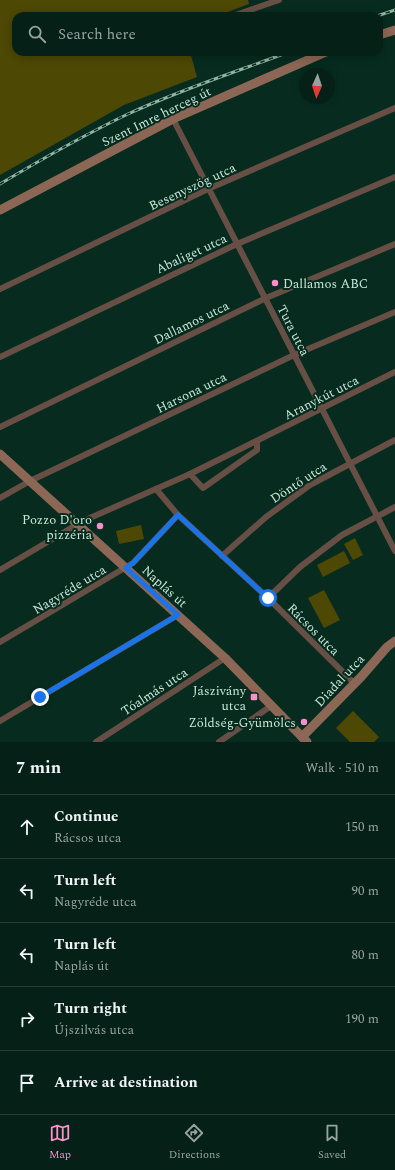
<!DOCTYPE html>
<html lang="en">
<head>
<meta charset="utf-8">
<style>
  :root { --surface:#052117; --page:#132e24; --text:#f1f3f6; --muted:#97a3a1; --line:#263e36; --accent:#f890cc }
  body { margin:0; font-family:Spectral,serif; background:var(--page); color:var(--text) }
  .compass { position:absolute; left:299px; top:68px; width:36px; height:36px; border-radius:50%; background:var(--surface); box-shadow:0 2px 10px #0003; rotate:183deg }
  .stop { position:absolute; width:12px; height:12px; margin:-9px; border:3px solid #1a73e8; border-radius:50%; background:#fff }
  .stop.end { background:#1a73e8; border-color:#fff; box-shadow:0 1px 4px #0008 }
  .list { margin:0; padding:0; list-style:none }
  h2 { display:flex; justify-content:space-between; align-items:center; height:52px; margin:0; padding:0 16px; font-size:17px }
  h2 small { font-size:13px; font-weight:400; color:var(--muted) }
  .list li { display:grid; grid-template-columns:26px 1fr auto; gap:12px; align-items:center; box-sizing:border-box; height:64px; padding:0 16px; border-top:1px solid var(--line) }
  .list b { display:block; font-size:15px; white-space:nowrap }
  .list p { margin:0; font-size:13px; white-space:nowrap; color:var(--muted) }
  .list em { font-size:13px; font-style:normal; color:var(--muted) }
  .icon { flex:none; width:22px; height:22px; fill:none; stroke:currentColor; stroke-width:2; stroke-linecap:round; stroke-linejoin:round }
  .map { position:relative; flex:none; width:395px; height:742px; overflow:hidden }
  .search { position:absolute; background:var(--surface); box-shadow:0 2px 10px #0003; left:12px; right:12px; top:12px; height:44px; display:flex; align-items:center; gap:10px; box-sizing:border-box; padding:0 14px; border-radius:12px; color:var(--muted); font-size:15px }
  .sheet { height:372px; background:var(--surface) }
  nav { display:flex; justify-content:space-around; align-items:center; box-sizing:border-box; height:56px; border-top:1px solid var(--line); background:var(--surface); font-size:11px; color:var(--muted) }
  nav a { display:grid; justify-items:center; gap:2px }
  nav .on { color:var(--accent) }
  .map>svg:first-child { display:block }
</style>
</head>
<body>
<div class="map">
<svg width="395" height="742" viewBox="0 0 395 742">
  <rect width="100%" height="100%" fill="#072c1f"/>
  <g fill="#4d4804">
    <polygon points="0,0 248,0 249,4 217,16 16,16 16,52 190,52 197,77 124,105 0,175"/>
    <polygon points="141,525 144,539 119,544 116,531"/>
    <polygon points="355,538 363,555 353,560 344,544"/>
    <polygon points="344,551 350,563 323,577 317,565"/>
    <polygon points="324,590 340,620 324,628 308,598"/>
    <polygon points="353,711 379,737 374,742 350,742 336,728"/>
  </g>
  <g fill="none" stroke-linecap="round" stroke-linejoin="round">
    <g stroke="#674f45" stroke-width="6">
      <polyline points="233,16 279,0"/>
      <polyline points="173,119 395,551"/>
      <polyline points="0,289 208,189 395,108"/>
      <polyline points="0,357 237,244 395,177"/>
      <polyline points="0,427 266,298 395,244"/>
      <polyline points="190,474 203,488 257,450 257,442"/>
      <polyline points="156,489 178,515 268,598 354,683"/>
      <polyline points="0,498 30,481 294,355 395,312"/>
      <polyline points="222,556 266,517 310,485 395,440"/>
      <polyline points="0,570 83,521 190,474 395,372"/>
      <polyline points="268,598 300,567 342,535 395,507"/>
      <polyline points="0,642 133,563 178,515"/>
      <polyline points="0,721 178,615"/>
      <polyline points="96,742 225,658"/>
      <polyline points="219,742 271,706"/>
    </g>
    <g stroke="#8c6756" stroke-width="9">
      <polyline points="379,35 395,30"/>
      <polyline points="0,210 173,119 326,52"/>
      <polyline points="0,454 225,658 307,742"/>
      <polyline points="302,737 361,677 387,647 395,641"/>
    </g>
    <defs>
      <g id="rail">
        <polyline points="377,16 395,10"/>
        <path d="M0 184C42 159 84 135 128 114 180 90 235 72 289 52"/>
      </g>
    </defs>
    <use href="#rail" stroke="#91b3a5" stroke-width="3"/>
    <use href="#rail" stroke="#072c1f" stroke-width="1.5" stroke-dasharray="4.5" stroke-linecap="butt"/>
  </g>
  <g fill="none" stroke-linecap="round" stroke-linejoin="round">
    <polyline stroke="#1a73e8" stroke-width="5" points="40,697 178,615 126,568 133,563 178,515 268,598"/>
  </g>
  <g fill="#f890cc" stroke="#072c1f" stroke-width="1.5">
    <circle cx="275" cy="283" r="4"/>
    <circle cx="100" cy="526" r="4"/>
    <rect x="250" y="693" width="8" height="8" rx="2"/>
    <circle cx="304" cy="722" r="4"/>
  </g>
  <g text-anchor="middle" stroke-width="4" stroke-linejoin="round" paint-order="stroke">
    <g font-size="13" fill="#c5e6d7" stroke="#072c1f">
      <text transform="translate(156 116) rotate(-26)" y="5">Szent Imre herceg út</text>
      <text transform="translate(192 186) rotate(-25)" y="5">Besenyszög utca</text>
      <text transform="translate(191 253) rotate(-25)" y="5">Abaliget utca</text>
      <text transform="translate(191 322) rotate(-26)" y="5">Dallamos utca</text>
      <text transform="translate(294 330) rotate(63)" y="5">Tura utca</text>
      <text transform="translate(191 392) rotate(-26)" y="5">Harsona utca</text>
      <text transform="translate(321 397) rotate(-27)" y="5">Aranykút utca</text>
      <text transform="translate(298 482) rotate(-33)" y="5">Döntő utca</text>
      <text transform="translate(165 586) rotate(42)" y="5">Naplás út</text>
      <text transform="translate(69 589) rotate(-31)" y="5">Nagyréde utca</text>
      <text transform="translate(314 629) rotate(45)" y="5">Rácsos utca</text>
      <text transform="translate(339 680) rotate(-47)" y="5">Diadal utca</text>
      <text transform="translate(154 691) rotate(-33)" y="5">Tóalmás utca</text>
    </g>
    <g font-size="13" fill="#c5e6d7" stroke="#072c1f" text-anchor="end">
      <text x="283" y="288" text-anchor="start">Dallamos ABC</text>
      <text x="92" y="524">Pozzo D'oro<tspan x="92" dy="15">pizzéria</tspan></text>
      <text x="246" y="695">Jászivány<tspan x="246" dy="15">utca</tspan></text>
      <text x="296" y="727">Zöldség-Gyümölcs</text>
    </g>
  </g>
</svg>
<svg class="compass" viewBox="-18 -18 36 36"><path d="M0-13l5 13h-10z" fill="#e53935"/><path d="M0 13l5-13h-10z" fill="#97a3a1"/></svg>
<div class="stop" style="left:268px;top:598px"></div>
<div class="stop end" style="left:40px;top:697px"></div>
<div class="search"><svg class="icon" aria-label="search" viewBox="0 0 24 24"><circle cx="10" cy="10" r="6"/><path d="M15 15l6 6"/></svg>Search here</div>
</div>
<section class="sheet">
<h2>7 min<small>Walk · 510 m</small></h2>
<ul class="list">
<li><svg class="icon" aria-label="ahead" viewBox="0 0 24 24"><path d="M12 20V5M6 11l6-6 6 6"/></svg><div><b>Continue</b><p>Rácsos utca</p></div><em>150 m</em></li>
<li><svg class="icon" aria-label="left" viewBox="0 0 24 24"><path d="M17 20v-9H6M10 6l-5 5 5 5"/></svg><div><b>Turn left</b><p>Nagyréde utca</p></div><em>90 m</em></li>
<li><svg class="icon" aria-label="left" viewBox="0 0 24 24"><path d="M17 20v-9H6M10 6l-5 5 5 5"/></svg><div><b>Turn left</b><p>Naplás út</p></div><em>80 m</em></li>
<li><svg class="icon" aria-label="right" viewBox="0 0 24 24"><path d="M7 20v-9h11M14 6l5 5-5 5"/></svg><div><b>Turn right</b><p>Újszilvás utca</p></div><em>190 m</em></li>
<li><svg class="icon" aria-label="arrive" viewBox="0 0 24 24"><path d="M6 21V4h12l-3 4 3 4H6"/></svg><div><b>Arrive at destination</b></div></li>
</ul>
</section>
<nav>
<a class="on"><svg class="icon" aria-label="map" viewBox="0 0 24 24"><path d="M3 6l6-2 6 2 6-2v14l-6 2-6-2-6 2zM9 4v14M15 6v14"/></svg>Map</a>
<a><svg class="icon" aria-label="directions" viewBox="0 0 24 24"><path d="M12 3l9 9-9 9-9-9zM9 14v-3h6M13 9l2 2-2 2"/></svg>Directions</a>
<a><svg class="icon" aria-label="saved" viewBox="0 0 24 24"><path d="M7 4h10v16l-5-4-5 4z"/></svg>Saved</a>
</nav>
</body>
</html>
